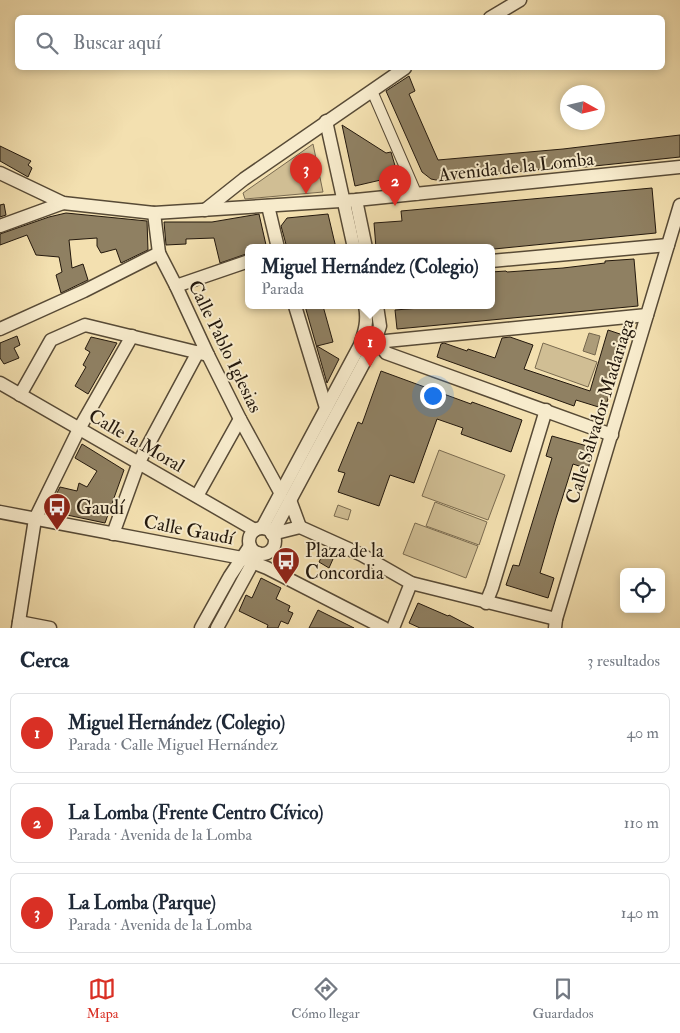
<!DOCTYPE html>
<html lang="es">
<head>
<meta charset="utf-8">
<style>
  :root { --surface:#fff; --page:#f6f6f7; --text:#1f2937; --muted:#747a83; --line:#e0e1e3; --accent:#d93025 }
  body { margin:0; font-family:"IM FELL Double Pica",serif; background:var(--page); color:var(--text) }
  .controls { position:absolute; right:15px; bottom:15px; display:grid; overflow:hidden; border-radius:8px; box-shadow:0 2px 8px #0003 }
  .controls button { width:45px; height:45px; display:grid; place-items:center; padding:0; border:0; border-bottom:1px solid var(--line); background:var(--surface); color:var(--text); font:25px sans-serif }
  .compass { position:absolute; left:560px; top:85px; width:45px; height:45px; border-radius:50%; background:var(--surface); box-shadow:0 2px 8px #0003; rotate:98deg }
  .you { position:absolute; left:432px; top:395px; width:18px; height:18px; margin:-12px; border:4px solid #fff; border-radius:50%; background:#1a73e8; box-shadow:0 0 0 8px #1a73e833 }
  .badge { display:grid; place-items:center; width:32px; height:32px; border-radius:50%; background:var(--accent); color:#fff; font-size:16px; font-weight:700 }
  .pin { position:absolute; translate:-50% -41px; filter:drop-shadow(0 1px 2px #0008) }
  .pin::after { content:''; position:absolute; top:26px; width:18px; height:15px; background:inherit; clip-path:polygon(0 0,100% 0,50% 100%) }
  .popup { position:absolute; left:245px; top:244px; width:250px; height:65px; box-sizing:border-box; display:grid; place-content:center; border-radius:8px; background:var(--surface); filter:drop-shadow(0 1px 4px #0005); font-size:16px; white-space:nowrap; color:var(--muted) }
  .popup b { font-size:19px; color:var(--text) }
  .popup::after { content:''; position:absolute; left:50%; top:100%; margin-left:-10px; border:10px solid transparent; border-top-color:var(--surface) }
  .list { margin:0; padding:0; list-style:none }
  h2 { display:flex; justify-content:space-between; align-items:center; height:65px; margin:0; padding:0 20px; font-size:21px }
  h2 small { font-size:16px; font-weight:400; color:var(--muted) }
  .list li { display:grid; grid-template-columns:32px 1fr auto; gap:15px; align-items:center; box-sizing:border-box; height:80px; margin:0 10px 10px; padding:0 10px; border:1px solid var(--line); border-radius:8px }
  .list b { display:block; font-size:19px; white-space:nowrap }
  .list p { margin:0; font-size:16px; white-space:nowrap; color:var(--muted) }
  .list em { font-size:16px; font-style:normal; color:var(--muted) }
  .icon { flex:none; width:28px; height:28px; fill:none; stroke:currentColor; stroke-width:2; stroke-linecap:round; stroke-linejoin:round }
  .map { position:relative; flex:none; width:680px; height:628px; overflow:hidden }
  .search { position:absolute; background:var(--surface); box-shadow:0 2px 8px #0003; left:15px; right:15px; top:15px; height:55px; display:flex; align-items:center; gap:12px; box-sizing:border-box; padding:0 18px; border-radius:8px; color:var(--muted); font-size:19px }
  .sheet { height:335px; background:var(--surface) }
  nav { display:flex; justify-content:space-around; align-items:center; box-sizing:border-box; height:70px; border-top:1px solid var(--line); background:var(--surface); font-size:14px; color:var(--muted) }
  nav a { display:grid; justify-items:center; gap:2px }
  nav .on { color:var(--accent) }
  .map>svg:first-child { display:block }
</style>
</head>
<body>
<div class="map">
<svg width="680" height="628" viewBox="0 0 680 628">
  <rect width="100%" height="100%" fill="#f3e0b0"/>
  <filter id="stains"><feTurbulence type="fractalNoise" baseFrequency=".004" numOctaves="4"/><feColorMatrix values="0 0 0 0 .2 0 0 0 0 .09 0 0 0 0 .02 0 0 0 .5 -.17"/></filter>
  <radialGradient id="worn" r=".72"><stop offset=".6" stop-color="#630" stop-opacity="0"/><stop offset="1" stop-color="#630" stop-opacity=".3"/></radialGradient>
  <g fill="#d0be94" stroke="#7a6b50">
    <polygon points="313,144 323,192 245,199 243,193"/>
    <polygon points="543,343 597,362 588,387 535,368"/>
    <polygon points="439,450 505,475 488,520 422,496"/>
    <polygon points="435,502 487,522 479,545 426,526"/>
    <polygon points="338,505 351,510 348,520 334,516"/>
    <polygon points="415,523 478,546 466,578 403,554"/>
  </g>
  <polygon fill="#ac9c79" stroke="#75674e" points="589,333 600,336 595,355 583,351"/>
  <g fill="#8f8062" stroke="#23180d">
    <polygon points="409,76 415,91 409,94 438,160 563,149 680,135 680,157 566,169 565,167 436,180 431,179 422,172 386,91"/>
    <polygon points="342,125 386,153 391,152 398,176 355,186"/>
    <polygon points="0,146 31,161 28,165 32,168 28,177 0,161"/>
    <polygon points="652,188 656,233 494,249 376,248 374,223 402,221 401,211"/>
    <polygon points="4,204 6,215 0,217 0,205"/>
    <polygon points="66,213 147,221 148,250 121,263 116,249 101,253 97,246 97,238 69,240 72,268 83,264 88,280 61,293 56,275 62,272 59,257 36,255 27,235 0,245 0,234 49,217"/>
    <polygon points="259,214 266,245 260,248 249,248 249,253 220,263 214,238 186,239 186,244 166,245 164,222 212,222"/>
    <polygon points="328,214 336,248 287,248 281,226 287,218"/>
    <polygon points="634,259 638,306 397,329 395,310 445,306 491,306 491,272 506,271 507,272 563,268 605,263 605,261"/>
    <polygon points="305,306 323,306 333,342 317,346 339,359 327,383"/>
    <polygon points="608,330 626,336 605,409 576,400 574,406 437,357 441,344 444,343 467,351 468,349 495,358 502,338 510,337 533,345 524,369 590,391"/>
    <polygon points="17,336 20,345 14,348 19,358 4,364 0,358 0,343"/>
    <polygon points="91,337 117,343 88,394 75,386 86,367 83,365 90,352 85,349"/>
    <polygon points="381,371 471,404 472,402 522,420 511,452 461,434 463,428 437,419 414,483 390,475 379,506 338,492 345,473 338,471 358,422 362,424"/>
    <polygon points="552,436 594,448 588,469 573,464 556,518 540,573 554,578 548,598 506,585 513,565 519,566 552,458 546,456"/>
    <polygon points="82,444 124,470 105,523 48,511 60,487 77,491 79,483 87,487 97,471 75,458"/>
    <polygon points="323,554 333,559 329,568 319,562"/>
    <polygon points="261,578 281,588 276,599 290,606 288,611 293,613 288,624 281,621 278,628 267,628 268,625 239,611 246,595 252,598"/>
    <polygon points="418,603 448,616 449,615 474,628 420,628 409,623"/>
    <polygon points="318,610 354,628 309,628"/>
  </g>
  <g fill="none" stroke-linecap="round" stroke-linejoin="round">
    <defs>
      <polyline id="pedestrian" points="372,91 417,195"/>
      <g id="minor">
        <polyline points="490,18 520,0"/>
        <polyline points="326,121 354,248"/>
        <polyline points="0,173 63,203 154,213 356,200 680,167"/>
        <polyline points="356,200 366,248"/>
        <polyline points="268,206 278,248"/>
        <polyline points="205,210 244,179 405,68"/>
        <polyline points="154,213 159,253 176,286 208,355 240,419 280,492"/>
        <polyline points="0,226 63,203"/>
        <polyline points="491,261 668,245"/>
        <polyline points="176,286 249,261"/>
        <polyline points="295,306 326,408"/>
        <polyline points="0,329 84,291 159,253"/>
        <polyline points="375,344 382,347 386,353 612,435"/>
        <polyline points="382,347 386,341 647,315"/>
        <polyline points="0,383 255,530"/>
        <polyline points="20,395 51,340 85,325 208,355"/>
        <polyline points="197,496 240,419"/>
        <polyline points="290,500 300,527"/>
        <polyline points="0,512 242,558 267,568 384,628"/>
        <path d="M262 528 360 345C365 331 368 320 365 306"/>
        <circle cx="262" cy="541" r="13"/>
        <polyline points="113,534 139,462 198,352"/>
        <polyline points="272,534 300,527 362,555 411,583 556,619"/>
        <polyline points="272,534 374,344 380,326 377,306"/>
        <polyline points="486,603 492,588 546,410"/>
        <polyline points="19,622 50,628"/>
        <polyline points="18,628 35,519 79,429 132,336"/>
        <polyline points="201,628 230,576 250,546"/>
        <polyline points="217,628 258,553"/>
        <polyline points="393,628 411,583"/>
        <polyline points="555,628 556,619 680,205"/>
      </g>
    </defs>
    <use href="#pedestrian" stroke="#574a36" stroke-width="12"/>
    <use href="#minor" stroke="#574a36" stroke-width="15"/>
    <use href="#pedestrian" stroke="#f7ebcc" stroke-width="10"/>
    <use href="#minor" stroke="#f7ebcc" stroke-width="12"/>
  </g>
  <defs>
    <symbol id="bus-pin" viewBox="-11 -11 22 30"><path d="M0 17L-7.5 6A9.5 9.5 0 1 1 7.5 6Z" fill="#8f2418" stroke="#f7ebcc"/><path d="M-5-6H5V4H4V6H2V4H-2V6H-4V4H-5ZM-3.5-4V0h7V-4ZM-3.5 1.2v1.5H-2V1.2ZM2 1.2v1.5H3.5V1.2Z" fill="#fff"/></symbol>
  </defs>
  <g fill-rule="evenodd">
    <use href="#bus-pin" x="41" y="491" width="32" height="43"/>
    <use href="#bus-pin" x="270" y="545" width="32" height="43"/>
  </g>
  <g text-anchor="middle" stroke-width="4" stroke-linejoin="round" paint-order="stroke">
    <g font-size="19" fill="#23180d" stroke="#f7ebcc">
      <text transform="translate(516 166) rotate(-6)" y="7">Avenida de la Lomba</text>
      <text transform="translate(226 346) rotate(64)" y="7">Calle Pablo Iglesias</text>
      <text transform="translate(599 411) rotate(-73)" y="7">Calle Salvador Madariaga</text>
      <text transform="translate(137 440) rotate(30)" y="7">Calle la Moral</text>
      <text transform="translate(189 529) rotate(11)" y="7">Calle Gaudí</text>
    </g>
    <g font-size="19" fill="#23180d" stroke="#f7ebcc" text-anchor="start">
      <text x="76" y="514">Gaudí</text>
      <text x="305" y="557">Plaza de la<tspan x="305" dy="22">Concordia</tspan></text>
    </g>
  </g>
  <rect width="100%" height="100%" filter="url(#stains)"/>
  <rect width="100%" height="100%" fill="url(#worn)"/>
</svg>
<div class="controls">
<button><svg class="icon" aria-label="locate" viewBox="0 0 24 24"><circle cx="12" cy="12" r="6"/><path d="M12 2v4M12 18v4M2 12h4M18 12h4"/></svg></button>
</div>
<svg class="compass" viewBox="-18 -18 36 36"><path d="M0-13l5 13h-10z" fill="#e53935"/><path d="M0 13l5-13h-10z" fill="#747a83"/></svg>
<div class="you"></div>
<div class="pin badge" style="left:370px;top:367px">1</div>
<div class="popup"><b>Miguel Hernández (Colegio)</b>Parada</div>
<div class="pin badge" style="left:395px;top:206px">2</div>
<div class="pin badge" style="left:306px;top:194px">3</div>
<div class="search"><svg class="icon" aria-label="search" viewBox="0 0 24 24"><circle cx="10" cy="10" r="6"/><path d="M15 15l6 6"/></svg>Buscar aquí</div>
</div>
<section class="sheet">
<h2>Cerca<small>3 resultados</small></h2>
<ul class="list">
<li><span class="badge">1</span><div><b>Miguel Hernández (Colegio)</b><p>Parada · Calle Miguel Hernández</p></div><em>40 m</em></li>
<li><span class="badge">2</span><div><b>La Lomba (Frente Centro Cívico)</b><p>Parada · Avenida de la Lomba</p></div><em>110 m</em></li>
<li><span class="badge">3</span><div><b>La Lomba (Parque)</b><p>Parada · Avenida de la Lomba</p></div><em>140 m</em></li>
</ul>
</section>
<nav>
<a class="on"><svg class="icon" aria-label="map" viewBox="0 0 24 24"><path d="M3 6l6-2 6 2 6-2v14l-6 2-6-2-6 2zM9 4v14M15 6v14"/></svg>Mapa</a>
<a><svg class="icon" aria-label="directions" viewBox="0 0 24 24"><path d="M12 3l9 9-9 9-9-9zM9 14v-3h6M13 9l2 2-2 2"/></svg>Cómo llegar</a>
<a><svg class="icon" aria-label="saved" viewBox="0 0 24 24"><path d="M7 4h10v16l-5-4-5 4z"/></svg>Guardados</a>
</nav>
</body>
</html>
